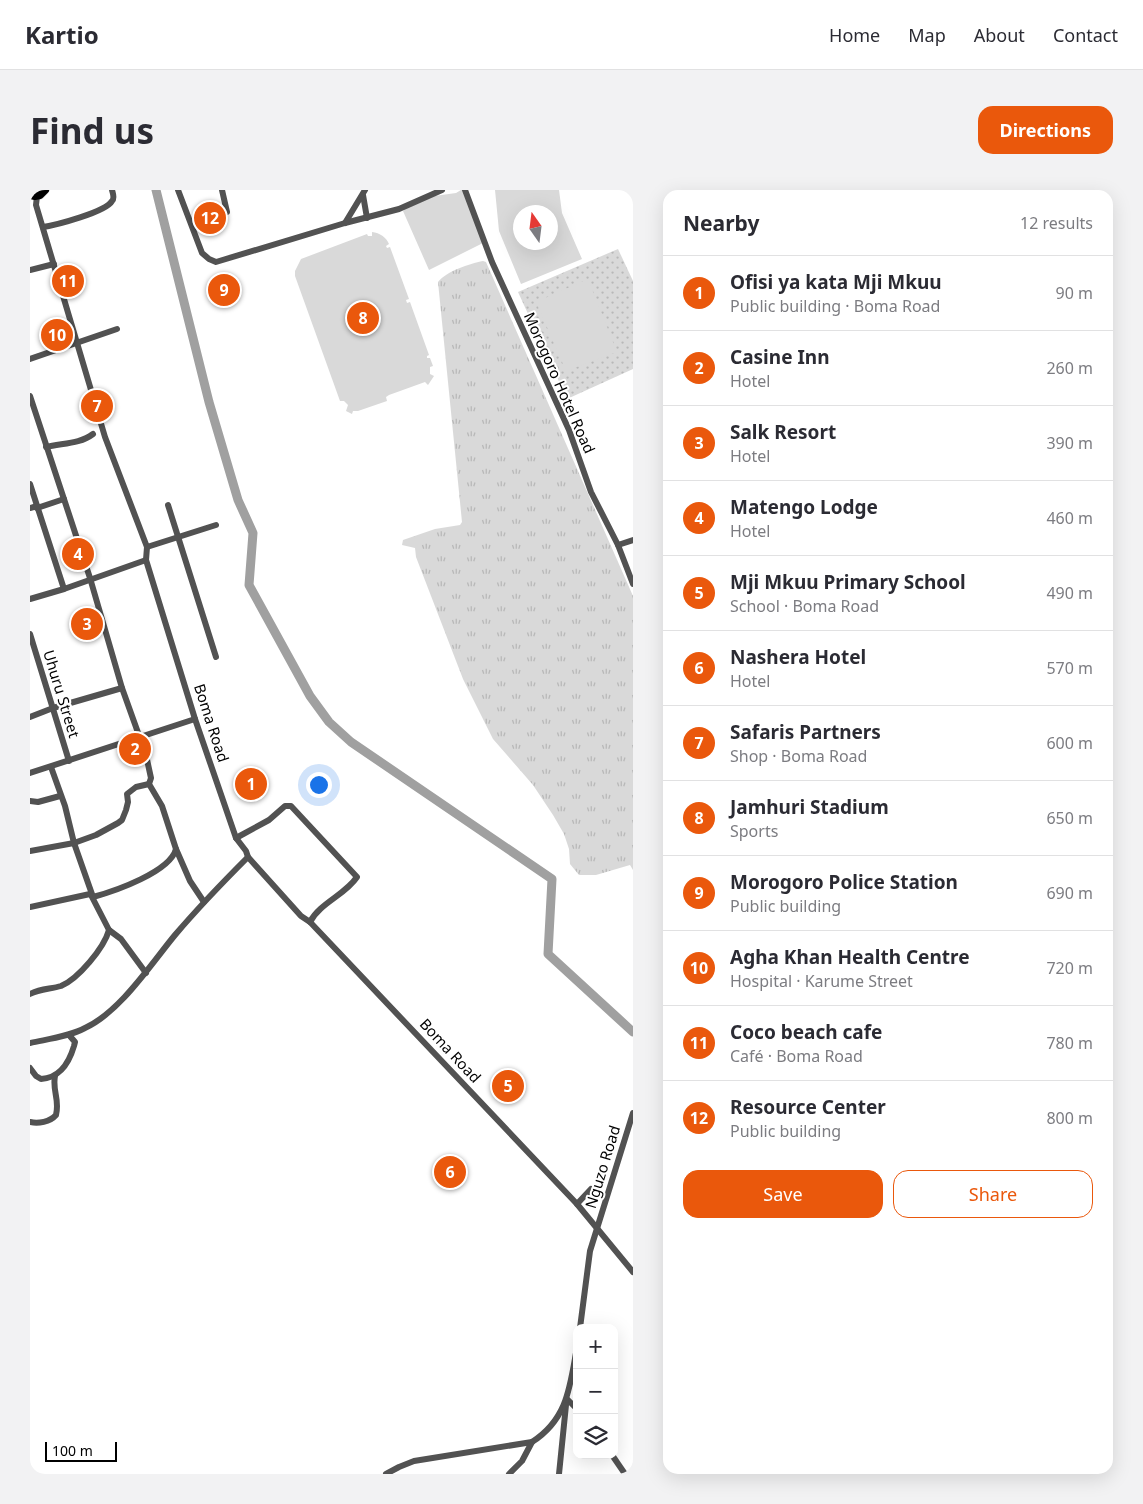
<!DOCTYPE html>
<html lang="en">
<head>
<meta charset="utf-8">
<style>
  :root { --surface:#fff; --page:#f2f2f3; --text:#2b2b33; --muted:#7c7c81; --line:#e1e1e2; --accent:#ea580c }
  body { margin:0; font-family:"Noto Sans",sans-serif; background:var(--page); color:var(--text) }
  .controls { position:absolute; right:15px; bottom:15px; display:grid; overflow:hidden; border-radius:10px; box-shadow:0 5px 20px #0002 }
  .controls button { width:45px; height:45px; display:grid; place-items:center; padding:0; border:0; border-bottom:1px solid var(--line); background:var(--surface); color:var(--text); font:25px sans-serif }
  .compass { position:absolute; left:483px; top:15px; width:45px; height:45px; border-radius:50%; background:var(--surface); box-shadow:0 5px 20px #0002; rotate:346deg }
  .scale { position:absolute; left:15px; bottom:12px; width:72px; box-sizing:border-box; padding-left:5px; border:2px solid #000; border-top:0; font-size:14px; line-height:18px; white-space:nowrap; color:#000; -webkit-text-stroke:4px #fff; paint-order:stroke }
  .you { position:absolute; left:288px; top:594px; width:18px; height:18px; margin:-12px; border:4px solid #fff; border-radius:50%; background:#1a73e8; box-shadow:0 0 0 8px #1a73e833 }
  .badge { display:grid; place-items:center; width:32px; height:32px; border-radius:50%; background:var(--accent); color:#fff; font-size:16px; font-weight:700 }
  .pin { position:absolute; translate:-50% -50%; border:2px solid #fff; box-shadow:0 1px 5px #0006 }
  .list { margin:0; padding:0; list-style:none }
  h2 { display:flex; justify-content:space-between; align-items:center; height:65px; margin:0; padding:0 20px; font-size:21px }
  h2 small { font-size:16px; font-weight:400; color:var(--muted) }
  .list li { display:grid; grid-template-columns:32px 1fr auto; gap:15px; align-items:center; box-sizing:border-box; height:75px; padding:0 20px; border-top:1px solid var(--line) }
  .list b { display:block; font-size:19px; white-space:nowrap }
  .list p { margin:0; font-size:16px; white-space:nowrap; color:var(--muted) }
  .list em { font-size:16px; font-style:normal; color:var(--muted) }
  .actions { display:flex; gap:10px; padding:15px 20px }
  .actions a { flex:1; padding:11px 0; border:1px solid var(--accent); border-radius:15px; text-align:center; font-size:18px; color:var(--accent) }
  .actions .main { background:var(--accent); color:#fff }
  .icon { flex:none; width:28px; height:28px; fill:none; stroke:currentColor; stroke-width:2; stroke-linecap:round; stroke-linejoin:round }
  .map { position:relative; flex:none; width:603px; height:1284px; overflow:hidden; border-radius:15px }
  header { display:flex; align-items:center; gap:30px; box-sizing:border-box; height:70px; padding:0 25px; background:var(--surface); border-bottom:1px solid var(--line) }
  header strong { font-size:24px }
  nav { display:flex; gap:28px; margin-inline-start:auto; font-size:18px }
  .intro { display:flex; align-items:center; justify-content:space-between; box-sizing:border-box; height:120px; padding:0 30px }
  h1 { margin:0; font-size:35px }
  .button { padding:12px 22px; border-radius:15px; background:var(--accent); color:#fff; font-size:18px; font-weight:700 }
  main { display:flex; gap:30px; padding:0 30px }
  aside { flex:1; background:var(--surface); border-radius:15px; box-shadow:0 5px 20px #0002 }
  .map>svg:first-child { display:block }
</style>
</head>
<body>
<header>
<strong>Kartio</strong>
<nav><a>Home</a><a>Map</a><a>About</a><a>Contact</a></nav>
</header>
<div class="intro"><h1>Find us</h1><a class="button">Directions</a></div>
<main>
<div class="map">
<svg width="603" height="1284" viewBox="0 0 603 1284">
  <defs>
    <pattern id="grass-tufts" width="24" height="20" patternUnits="userSpaceOnUse" patternTransform="scale(1.25)"><rect width="24" height="20" fill="#d9d9d9"/><path d="M3 7l-1-3M5 7V3M7 7l1-3M15 17l-1-3M17 17v-4M19 17l1-3" fill="none" stroke="#b8b8b8"/></pattern>
    <pattern id="park-dots" width="8" height="8" patternUnits="userSpaceOnUse" patternTransform="scale(1.25)"><rect width="8" height="8" fill="#d9d9d9"/><path d="M2 2h.1M6 6h.1" fill="none" stroke="#b8b8b8" stroke-width="1.8" stroke-linecap="round"/></pattern>
  </defs>
  <rect width="100%" height="100%" fill="#fff"/>
  <path fill="url(#grass-tufts)" d="M453 71 456 72 603 406V680L600 675 566 685H549L540 674 539 659 534 644 523 625 503 595 463 549 433 489 386 367 385 358 372 355 373 350 405 339 430 335 432 332 408 92C417 81 439 74 453 71Z"/>
  <polygon fill="url(#park-dots)" points="588,59 603,91 603,179 537,209 488,102"/>
  <g fill="#d9d9d9" fill-rule="evenodd">
    <polygon points="431,0 433,0 455,52 399,80 373,21 390,8 426,3"/>
    <path d="M465 0H529L532 23 552 69 491 94 469 41ZM520 22V52H490V22Z"/>
    <path d="M342 42C350 43 356 47 359 54L356 56 357 58 360 57 379 109 376 110 377 113 380 112 399 165 397 166V168H400L403 176 400 177V184L404 186 398 195 395 192 359 205 356 207 357 211 328 221H323L322 224 316 221 318 215 314 211H310L265 86V81L271 69 337 44 338 46H342Z"/>
    <polygon points="558,89 587,162 536,181 506,112"/>
  </g>
  <g fill="none" stroke-linecap="round" stroke-linejoin="round">
    <polyline stroke="#a0a0a0" stroke-width="9" points="126,0 179,212 208,310 223,343 219,395 280,506 299,532 321,552 522,689 518,764 603,842"/>
    <defs>
      <polyline id="major" points="0,5 5,6 10,5 15,0"/>
    </defs>
    <use href="#major" stroke="#dbdbdb" stroke-width="9"/>
    <g stroke="#525252" stroke-width="6">
      <polyline points="148,0 172,63 179,69 186,72 315,33 369,19 412,0"/>
      <polyline points="192,0 197,22"/>
      <polyline points="435,0 462,72 539,240 561,302 588,355 603,394"/>
      <polyline points="333,5 337,28"/>
      <polyline points="7,6 6,15 75,247 117,357 116,370 165,529 206,648 216,661 218,667 271,726 280,732 547,1014 603,1082"/>
      <polyline points="315,33 335,0"/>
      <path d="M13 37C26 35 76 22 82 11 85 8 83 4 82 0"/>
      <polyline points="0,80 24,74"/>
      <polyline points="0,169 87,139"/>
      <path d="M0 206 60 388 92 498 116 565 121 588 119 594 132 616 146 659C140 682 85 701 63 707"/>
      <path d="M16 257C32 253 50 254 63 244"/>
      <polyline points="0,294 34,399"/>
      <polyline points="138,315 186,467"/>
      <polyline points="0,318 7,316 7,318 34,309"/>
      <polyline points="588,355 603,350"/>
      <polyline points="117,357 186,335"/>
      <polyline points="0,409 34,399 116,370"/>
      <polyline points="0,444 39,571"/>
      <polyline points="0,527 23,518 92,498"/>
      <polyline points="21,577 35,616 44,653 63,707"/>
      <polyline points="0,583 165,529"/>
      <polyline points="0,611 8,612 30,606"/>
      <path d="M206 648 239 630 255 616H261L327 687C315 705 290 713 280 732"/>
      <polyline points="146,659 160,691 174,712"/>
      <polyline points="0,661 44,653 66,645 88,633 92,630 96,620 98,612 97,604 106,597 119,594"/>
      <polyline points="61,705 79,740 91,749 116,783"/>
      <polyline points="0,717 60,704"/>
      <path d="M0 804C9 799 21 799 31 796 48 789 74 758 79 740"/>
      <path d="M0 853C18 849 38 847 55 838 90 822 121 774 145 745 168 718 193 692 218 667"/>
      <path d="M0 878 6 886 11 889C30 888 39 873 44 856L45 852 39 845"/>
      <path d="M0 932C8 934 20 932 26 925 30 909 22 901 25 886"/>
      <polyline points="547,1014 561,999"/>
      <polyline points="550,1138 560,1061 603,923"/>
      <polyline points="537,1209 547,1219"/>
      <polyline points="582,1265 595,1284"/>
      <path d="M356 1284 369 1277 384 1271 502 1252C538 1229 540 1196 547 1157"/>
      <polyline points="479,1284 492,1271 502,1252"/>
      <polyline points="529,1284 536,1215"/>
    </g>
    <use href="#major" stroke="#000" stroke-width="8"/>
  </g>
  <g text-anchor="middle" stroke-width="4" stroke-linejoin="round" paint-order="stroke">
    <g font-size="15" fill="#000" stroke="#fff">
      <text transform="translate(529 193) rotate(66)" y="5">Morogoro Hotel Road</text>
      <text transform="translate(31 504) rotate(73)" y="5">Uhuru Street</text>
      <text transform="translate(181 533) rotate(72)" y="5">Boma Road</text>
      <text transform="translate(420 861) rotate(47)" y="5">Boma Road</text>
      <text transform="translate(573 977) rotate(-73)" y="5">Nguzo Road</text>
    </g>
  </g>
</svg>
<div class="controls">
<button>+</button>
<button>−</button>
<button><svg class="icon" aria-label="layers" viewBox="0 0 24 24"><path d="M12 4l9 5-9 5-9-5zM3 14l9 5 9-5"/></svg></button>
</div>
<svg class="compass" viewBox="-18 -18 36 36"><path d="M0-13l5 13h-10z" fill="#e53935"/><path d="M0 13l5-13h-10z" fill="#7c7c81"/></svg>
<div class="scale">100 m</div>
<div class="you"></div>
<div class="pin badge" style="left:221px;top:594px">1</div>
<div class="pin badge" style="left:105px;top:559px">2</div>
<div class="pin badge" style="left:57px;top:434px">3</div>
<div class="pin badge" style="left:48px;top:364px">4</div>
<div class="pin badge" style="left:478px;top:896px">5</div>
<div class="pin badge" style="left:420px;top:982px">6</div>
<div class="pin badge" style="left:67px;top:216px">7</div>
<div class="pin badge" style="left:333px;top:128px">8</div>
<div class="pin badge" style="left:194px;top:100px">9</div>
<div class="pin badge" style="left:27px;top:145px">10</div>
<div class="pin badge" style="left:38px;top:91px">11</div>
<div class="pin badge" style="left:180px;top:28px">12</div>
</div>
<aside>
<h2>Nearby<small>12 results</small></h2>
<ul class="list">
<li><span class="badge">1</span><div><b>Ofisi ya kata Mji Mkuu</b><p>Public building · Boma Road</p></div><em>90 m</em></li>
<li><span class="badge">2</span><div><b>Casine Inn</b><p>Hotel</p></div><em>260 m</em></li>
<li><span class="badge">3</span><div><b>Salk Resort</b><p>Hotel</p></div><em>390 m</em></li>
<li><span class="badge">4</span><div><b>Matengo Lodge</b><p>Hotel</p></div><em>460 m</em></li>
<li><span class="badge">5</span><div><b>Mji Mkuu Primary School</b><p>School · Boma Road</p></div><em>490 m</em></li>
<li><span class="badge">6</span><div><b>Nashera Hotel</b><p>Hotel</p></div><em>570 m</em></li>
<li><span class="badge">7</span><div><b>Safaris Partners</b><p>Shop · Boma Road</p></div><em>600 m</em></li>
<li><span class="badge">8</span><div><b>Jamhuri Stadium</b><p>Sports</p></div><em>650 m</em></li>
<li><span class="badge">9</span><div><b>Morogoro Police Station</b><p>Public building</p></div><em>690 m</em></li>
<li><span class="badge">10</span><div><b>Agha Khan Health Centre</b><p>Hospital · Karume Street</p></div><em>720 m</em></li>
<li><span class="badge">11</span><div><b>Coco beach cafe</b><p>Café · Boma Road</p></div><em>780 m</em></li>
<li><span class="badge">12</span><div><b>Resource Center</b><p>Public building</p></div><em>800 m</em></li>
</ul>
<div class="actions"><a class="main">Save</a><a>Share</a></div>
</aside>
</main>
</body>
</html>
